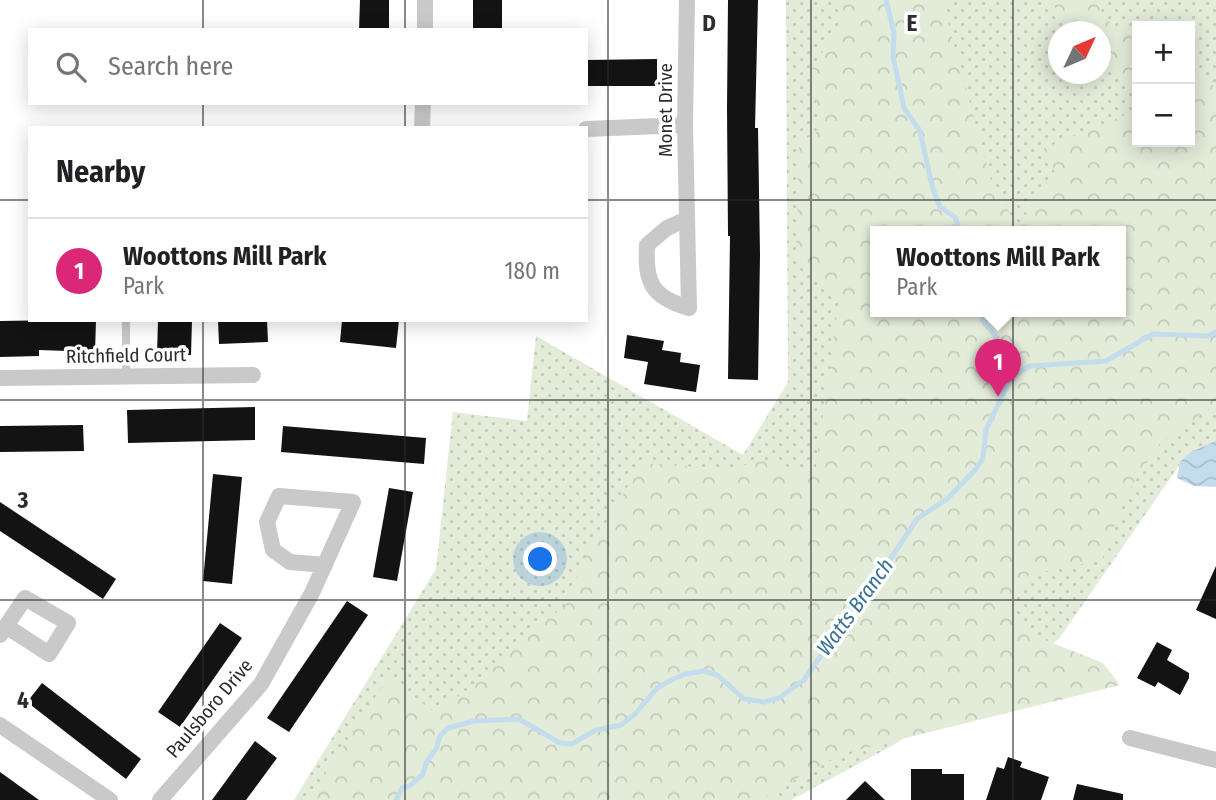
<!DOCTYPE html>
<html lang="en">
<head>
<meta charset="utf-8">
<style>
  :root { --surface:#fff; --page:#f2f2f2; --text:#202124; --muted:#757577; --line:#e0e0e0; --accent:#db2777 }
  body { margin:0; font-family:"Fira Sans Condensed",sans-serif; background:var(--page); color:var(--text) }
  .controls { position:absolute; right:21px; top:21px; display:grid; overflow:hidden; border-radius:0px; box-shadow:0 4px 18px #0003 }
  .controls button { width:63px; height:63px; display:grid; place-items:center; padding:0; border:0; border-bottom:2px solid var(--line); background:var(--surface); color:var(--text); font:35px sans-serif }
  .compass { position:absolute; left:1048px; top:21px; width:63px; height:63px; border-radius:50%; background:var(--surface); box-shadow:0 4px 18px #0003; rotate:46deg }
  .you { position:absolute; left:541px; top:560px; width:24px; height:24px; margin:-18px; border:5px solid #fff; border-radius:50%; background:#1a73e8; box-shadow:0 0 0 10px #1a73e833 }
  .badge { display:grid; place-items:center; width:46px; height:46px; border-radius:50%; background:var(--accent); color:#fff; font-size:23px; font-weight:700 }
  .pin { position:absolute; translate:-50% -58px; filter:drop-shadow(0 2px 4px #0008) }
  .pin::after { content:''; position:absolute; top:37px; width:24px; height:21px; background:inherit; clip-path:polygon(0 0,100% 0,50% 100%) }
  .popup { position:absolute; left:870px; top:226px; width:256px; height:91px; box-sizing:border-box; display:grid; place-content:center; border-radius:0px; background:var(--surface); filter:drop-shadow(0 2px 5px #0005); font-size:23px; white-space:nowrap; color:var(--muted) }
  .popup b { font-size:26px; color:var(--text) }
  .popup::after { content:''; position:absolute; left:50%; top:100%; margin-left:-14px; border:14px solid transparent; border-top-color:var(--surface) }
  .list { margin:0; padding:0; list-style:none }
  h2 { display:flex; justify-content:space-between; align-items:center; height:91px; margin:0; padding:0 28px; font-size:30px }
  h2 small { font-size:23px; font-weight:400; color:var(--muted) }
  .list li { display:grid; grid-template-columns:46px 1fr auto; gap:21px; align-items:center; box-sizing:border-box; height:105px; padding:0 28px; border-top:2px solid var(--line) }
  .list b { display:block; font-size:26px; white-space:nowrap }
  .list p { margin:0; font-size:23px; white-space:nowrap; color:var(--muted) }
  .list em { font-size:23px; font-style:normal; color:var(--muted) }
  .icon { flex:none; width:38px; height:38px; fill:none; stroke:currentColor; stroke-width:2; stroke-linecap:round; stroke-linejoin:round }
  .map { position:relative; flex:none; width:1216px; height:800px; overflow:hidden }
  .search { position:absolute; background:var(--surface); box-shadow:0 4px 18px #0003; left:28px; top:28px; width:560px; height:77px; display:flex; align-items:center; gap:18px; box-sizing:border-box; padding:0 24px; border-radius:0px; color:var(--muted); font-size:26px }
  .panel { position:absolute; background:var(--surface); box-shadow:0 4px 18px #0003; left:28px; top:126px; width:560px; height:196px; border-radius:0px }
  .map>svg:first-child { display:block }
</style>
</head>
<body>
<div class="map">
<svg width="1216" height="800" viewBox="0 0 1216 800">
  <defs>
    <pattern id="green-dots" width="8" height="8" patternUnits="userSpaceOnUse" patternTransform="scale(1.75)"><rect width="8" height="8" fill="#e3ebd9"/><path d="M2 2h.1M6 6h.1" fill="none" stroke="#c3caba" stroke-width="1.8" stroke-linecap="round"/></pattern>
    <pattern id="forest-crowns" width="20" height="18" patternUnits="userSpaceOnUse" patternTransform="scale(1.75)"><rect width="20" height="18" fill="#e3ebd9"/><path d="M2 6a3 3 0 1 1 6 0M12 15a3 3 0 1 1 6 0" fill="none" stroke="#c3caba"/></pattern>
    <pattern id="water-waves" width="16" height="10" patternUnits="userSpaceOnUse" patternTransform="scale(1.75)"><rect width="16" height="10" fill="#c3dded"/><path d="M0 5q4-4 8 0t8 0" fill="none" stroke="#a8becb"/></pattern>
  </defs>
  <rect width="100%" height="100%" fill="#fff"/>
  <path fill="url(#green-dots)" fill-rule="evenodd" d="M786 0H1216V445L1185 457 1059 639 890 747 791 800H294L436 569 453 412 527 421 536 336 743 455 788 382ZM1137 26H1190V142H1137ZM1058 32H1100V74H1058ZM876 231H1120V311H876Z"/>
  <g fill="url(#forest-crowns)" fill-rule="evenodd">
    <path d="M843 0H942L992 184 1018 226 1055 170 1040 150 1137 110V142H1190V65L1216 88V405L1161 442 1127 493 1102 560 1029 575 1010 611 1030 634 1103 663 1120 685 841 754 759 800H308L387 679 435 712 474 685 567 603 582 562 642 463 727 469 764 461 815 473 839 299 796 252 799 143 820 130 811 69 838 29ZM876 231H1120V311H876Z"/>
    <polygon points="1050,0 1103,0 1101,18 1137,35 1137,97 1129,86 1101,64 1100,32 1071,31"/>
  </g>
  <polygon fill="url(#water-waves)" points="1216,441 1216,487 1194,486 1177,478 1180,462 1191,452"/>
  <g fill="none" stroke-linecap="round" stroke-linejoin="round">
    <g stroke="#c3dded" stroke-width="5">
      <polyline points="886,0 894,33 893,56 904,108 920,131 932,186 940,207 955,217 960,231"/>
      <polyline points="982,311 983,321 1002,344 1015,376"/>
      <polyline points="396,800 402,788 410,786 423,774 427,761 436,749 440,736 448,728 474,721 519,719 560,743 572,744 596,730 621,725 635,714 657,688 673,679 686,674 704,671 717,675 744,699 764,702 779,698 804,680 833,638 857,598 885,567 917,519 947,499 976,469 983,458 986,430 1009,382 1018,373 1030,366 1106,361 1153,334 1208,336 1216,332"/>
    </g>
  </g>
  <g fill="#131313">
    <polygon points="360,0 389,0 389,30 359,30"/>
    <rect x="473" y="0" width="29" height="30"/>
    <polygon points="728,0 758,0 755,128 758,128 760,255 758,380 728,379 730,236 728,236 727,109"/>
    <polygon points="657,59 657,86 586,86 586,60"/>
    <polygon points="62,320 96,320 95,352 39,350 39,356 0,357 0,321"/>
    <polygon points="158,320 192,320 191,355 157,354"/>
    <polygon points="218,320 267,320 268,342 219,344"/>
    <polygon points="342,320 399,320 396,348 340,342"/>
    <polygon points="627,335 664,341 662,350 681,353 680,362 700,365 696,392 644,384 648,362 624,358"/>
    <polygon points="255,407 255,440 128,443 127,410"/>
    <polygon points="83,425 84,451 0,452 0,426"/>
    <polygon points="283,426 426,438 424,464 281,452"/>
    <polygon points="213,474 242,477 232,584 203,581"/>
    <polygon points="389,488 413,492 397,581 373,577"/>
    <polygon points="0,502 116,579 103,599 0,531"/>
    <polygon points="1216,566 1216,619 1196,610"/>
    <polygon points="347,601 368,615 289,732 267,718"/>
    <polygon points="220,623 242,638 180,727 158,712"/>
    <polygon points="1157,642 1172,650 1167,660 1189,673 1189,678 1180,695 1158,682 1155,687 1137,678"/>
    <polygon points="42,683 141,759 126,779 27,702"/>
    <polygon points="255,741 277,758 246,800 212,800"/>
    <polygon points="1008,757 1022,762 1020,767 1049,777 1041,800 986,800 997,767 1004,769"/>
    <polygon points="911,769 942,769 942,774 964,774 964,800 911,800"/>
    <polygon points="0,772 39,800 0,800"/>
    <polygon points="865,781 885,800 846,800"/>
    <polygon points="1077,784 1123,794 1123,800 1073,800"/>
  </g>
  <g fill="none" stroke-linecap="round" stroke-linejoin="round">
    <polyline stroke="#c9c9c9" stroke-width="8" points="126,376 126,320"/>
    <g stroke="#c9c9c9" stroke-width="16">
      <polyline points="425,30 425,0"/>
      <polyline points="422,128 423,103"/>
      <polyline points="586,129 685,125"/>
      <path d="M687 219 667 228 647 245C645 282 651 297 689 308L685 125 687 0"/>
      <polyline points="0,378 253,375"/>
      <polyline points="0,635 25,598 68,623 49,654 6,626"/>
      <polyline points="0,725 110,800"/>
      <polyline points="1130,738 1216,760"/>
      <polyline points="160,800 261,684 312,593 353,502 279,496 267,522 273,550 290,562 325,565"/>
    </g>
  </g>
  <path fill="none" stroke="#2c2c2c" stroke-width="2" stroke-opacity="0.55" d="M203 0V30M405 0V30M608 0V800M811 0V800M1013 0V800M203 103V128M405 103V128M0 200H30M586 200H1216M203 320V800M405 320V800M0 400H1216M0 600H1216"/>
  <g text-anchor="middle" stroke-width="7" stroke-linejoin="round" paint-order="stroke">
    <g font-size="19" fill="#2c2c2c" stroke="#fff">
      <text transform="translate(665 110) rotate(-90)" y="7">Monet Drive</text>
      <text transform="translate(126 355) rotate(-1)" y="7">Ritchfield Court</text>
      <text transform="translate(209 708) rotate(-50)" y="7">Paulsboro Drive</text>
    </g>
    <g font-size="21" font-style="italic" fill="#376f92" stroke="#fff">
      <text transform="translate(855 607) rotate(-54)" y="7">Watts Branch</text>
    </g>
  </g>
  <g font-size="23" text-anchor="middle" font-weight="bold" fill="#2c2c2c" stroke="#fff" stroke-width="7" stroke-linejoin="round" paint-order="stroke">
    <text x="709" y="31">D</text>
    <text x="912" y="31">E</text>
    <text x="23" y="508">3</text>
    <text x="23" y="708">4</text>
  </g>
</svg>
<div class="controls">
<button>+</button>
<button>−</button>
</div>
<svg class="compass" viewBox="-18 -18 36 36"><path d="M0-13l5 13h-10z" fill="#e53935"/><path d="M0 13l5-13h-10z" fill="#757577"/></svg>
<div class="you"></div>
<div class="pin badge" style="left:998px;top:397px">1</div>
<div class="popup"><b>Woottons Mill Park</b>Park</div>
<div class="search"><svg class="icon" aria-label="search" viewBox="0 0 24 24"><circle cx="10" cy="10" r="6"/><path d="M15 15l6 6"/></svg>Search here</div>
<section class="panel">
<h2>Nearby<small></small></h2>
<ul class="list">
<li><span class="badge">1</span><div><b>Woottons Mill Park</b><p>Park</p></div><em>180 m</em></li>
</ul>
</section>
</div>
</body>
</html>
